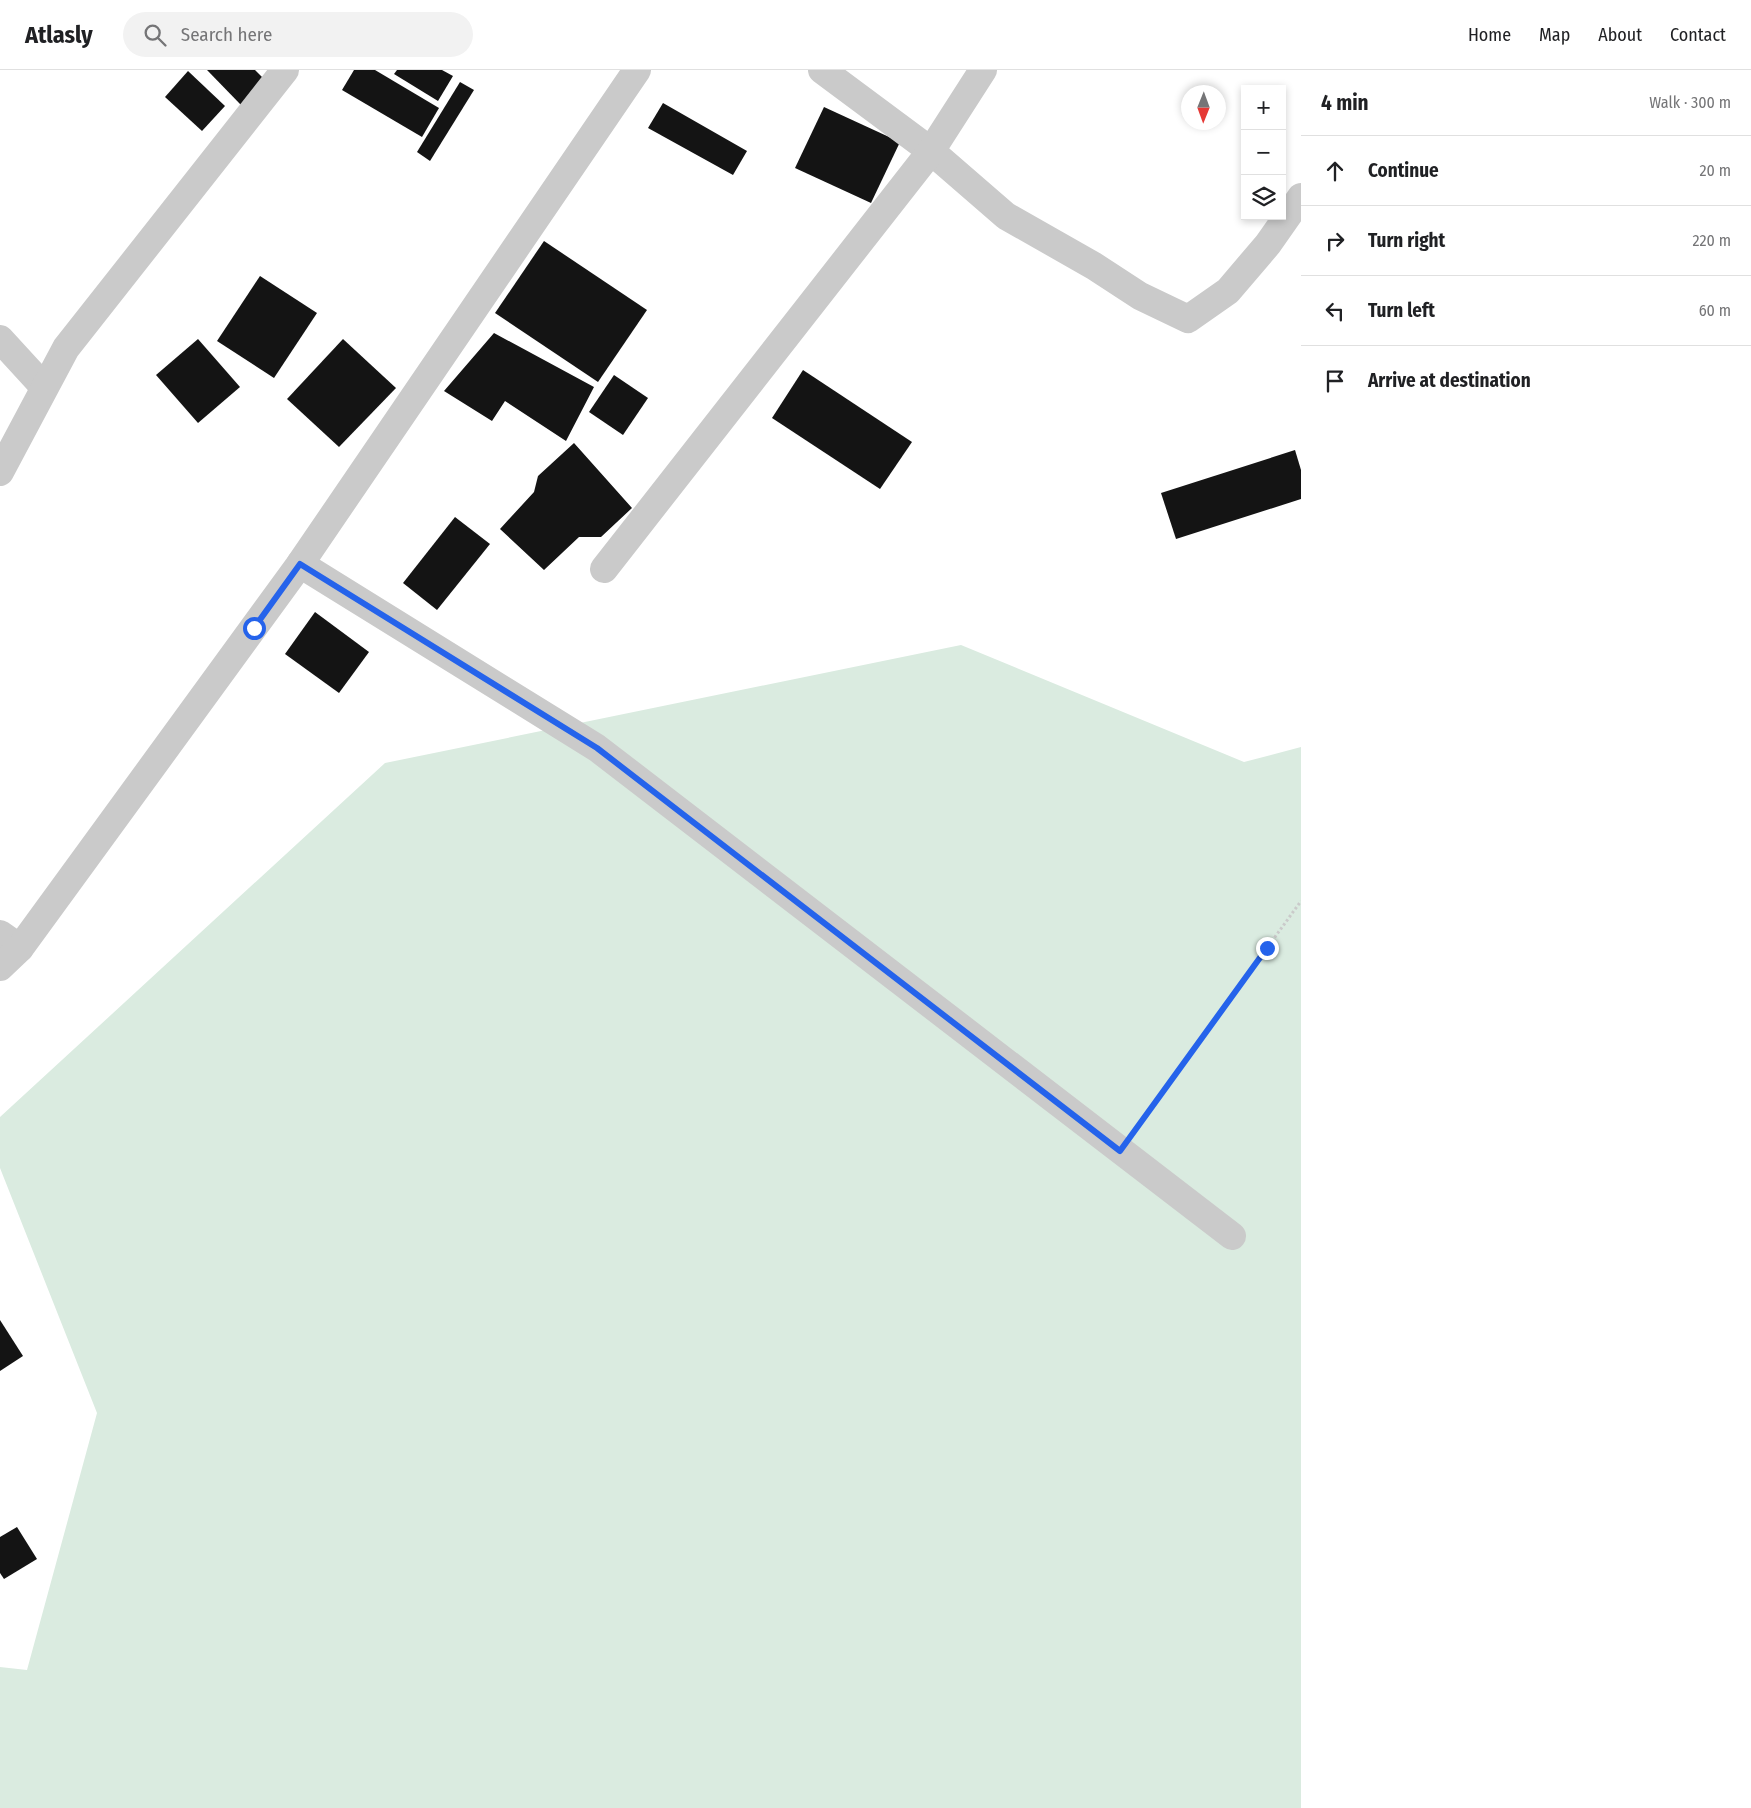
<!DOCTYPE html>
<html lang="en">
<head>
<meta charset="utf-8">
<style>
  :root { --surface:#fff; --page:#f2f2f2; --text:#202124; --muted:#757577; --line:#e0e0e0 }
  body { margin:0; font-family:"Fira Sans Condensed",sans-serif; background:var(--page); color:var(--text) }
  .controls { position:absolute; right:15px; top:15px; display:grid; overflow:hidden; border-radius:0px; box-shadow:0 2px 8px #0003 }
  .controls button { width:45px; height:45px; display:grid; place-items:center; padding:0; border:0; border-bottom:1px solid var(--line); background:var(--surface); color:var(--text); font:25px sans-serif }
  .compass { position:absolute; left:1181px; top:15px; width:45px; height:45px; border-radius:50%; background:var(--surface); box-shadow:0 2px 8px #0003; rotate:181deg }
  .stop { position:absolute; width:15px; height:15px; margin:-11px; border:4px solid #2563eb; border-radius:50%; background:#fff }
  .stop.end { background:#2563eb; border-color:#fff; box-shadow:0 1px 5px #0008 }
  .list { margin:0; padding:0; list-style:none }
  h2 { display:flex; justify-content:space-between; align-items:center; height:65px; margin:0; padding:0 20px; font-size:21px }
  h2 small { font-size:16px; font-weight:400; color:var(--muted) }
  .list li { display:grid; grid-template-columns:32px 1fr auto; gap:15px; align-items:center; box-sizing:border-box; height:70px; padding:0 20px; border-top:1px solid var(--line) }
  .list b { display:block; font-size:19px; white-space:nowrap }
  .list em { font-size:16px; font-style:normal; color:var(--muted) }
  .icon { flex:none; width:28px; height:28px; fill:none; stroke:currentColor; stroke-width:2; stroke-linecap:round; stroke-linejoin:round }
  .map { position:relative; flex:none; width:1301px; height:1738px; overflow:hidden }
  header { display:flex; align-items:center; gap:30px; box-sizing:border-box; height:70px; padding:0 25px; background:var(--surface); border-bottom:1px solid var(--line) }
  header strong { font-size:24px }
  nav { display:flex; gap:28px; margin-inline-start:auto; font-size:18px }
  .search { width:350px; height:45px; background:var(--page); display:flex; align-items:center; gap:12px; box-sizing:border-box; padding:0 18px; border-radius:28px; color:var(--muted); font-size:19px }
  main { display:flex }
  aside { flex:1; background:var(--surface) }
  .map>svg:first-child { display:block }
</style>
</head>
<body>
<header>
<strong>Atlasly</strong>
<div class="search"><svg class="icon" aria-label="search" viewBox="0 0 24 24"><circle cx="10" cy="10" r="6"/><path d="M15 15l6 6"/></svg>Search here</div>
<nav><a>Home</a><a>Map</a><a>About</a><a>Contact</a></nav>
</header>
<main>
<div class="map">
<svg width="1301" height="1738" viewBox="0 0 1301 1738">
  <rect width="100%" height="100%" fill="#fff"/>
  <polygon fill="#daebe0" points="961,575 1244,692 1301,677 1301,1738 0,1738 0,1597 27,1600 97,1343 0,1098 0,1047 385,693"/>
  <g fill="#141414">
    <polygon points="207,0 255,0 266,11 241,35"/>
    <polygon points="354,0 375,0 439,38 422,67 342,20"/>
    <polygon points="397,0 442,0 453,6 438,31 394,4"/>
    <polygon points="188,1 225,36 202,61 165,27"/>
    <polygon points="460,12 474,20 430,91 417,82"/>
    <polygon points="663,33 747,81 733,105 648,58"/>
    <polygon points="824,37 900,72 871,133 795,98"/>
    <polygon points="544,171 647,240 598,312 495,243"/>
    <polygon points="260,206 317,243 274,308 217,271"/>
    <polygon points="494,263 594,317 566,371 505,331 492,351 444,321"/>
    <polygon points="198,269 240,317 198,353 156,305"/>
    <polygon points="343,269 396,318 339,377 287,329"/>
    <polygon points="803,300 912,372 880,419 772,348"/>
    <polygon points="614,305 648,328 623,365 589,342"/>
    <polygon points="574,373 632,438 601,467 579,467 544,500 500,459 534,422 538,406"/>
    <polygon points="1295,380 1301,400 1301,429 1176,469 1161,423"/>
    <polygon points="455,447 490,474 437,540 403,513"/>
    <polygon points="315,542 369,582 339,623 285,584"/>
    <polygon points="0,1250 23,1286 0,1301"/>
    <polygon points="17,1457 37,1489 4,1509 0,1503 0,1467"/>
  </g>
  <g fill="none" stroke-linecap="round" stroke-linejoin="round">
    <polyline stroke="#cacaca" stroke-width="3" stroke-dasharray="2.5 2.5" stroke-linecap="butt" points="1137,1058 1301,831"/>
    <g stroke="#cacaca" stroke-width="28">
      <polyline points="822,0 931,81 1006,146 1094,196 1140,226 1188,249 1228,221 1268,174 1301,127"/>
      <polyline points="0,269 44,317"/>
      <polyline points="0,402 66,278 285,0"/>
      <polyline points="300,494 597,678 1232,1166"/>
      <polyline points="604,499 931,81 983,0"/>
      <polyline points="0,864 20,878"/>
      <polyline points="0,897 20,878 300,494 637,0"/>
    </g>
  </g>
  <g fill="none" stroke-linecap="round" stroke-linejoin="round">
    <polyline stroke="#2563eb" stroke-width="6" points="254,558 300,494 597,678 1120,1081 1267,878"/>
  </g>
</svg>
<div class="controls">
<button>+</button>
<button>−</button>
<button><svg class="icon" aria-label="layers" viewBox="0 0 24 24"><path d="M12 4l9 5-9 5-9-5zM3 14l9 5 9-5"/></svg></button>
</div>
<svg class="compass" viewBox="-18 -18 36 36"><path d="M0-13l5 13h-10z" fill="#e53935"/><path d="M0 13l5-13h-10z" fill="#757577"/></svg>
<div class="stop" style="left:254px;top:558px"></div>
<div class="stop end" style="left:1267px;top:878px"></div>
</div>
<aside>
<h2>4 min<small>Walk · 300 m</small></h2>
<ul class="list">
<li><svg class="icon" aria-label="ahead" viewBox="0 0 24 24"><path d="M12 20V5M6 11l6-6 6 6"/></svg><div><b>Continue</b></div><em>20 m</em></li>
<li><svg class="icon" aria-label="right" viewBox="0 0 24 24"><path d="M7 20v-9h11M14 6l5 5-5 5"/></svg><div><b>Turn right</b></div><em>220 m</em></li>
<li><svg class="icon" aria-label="left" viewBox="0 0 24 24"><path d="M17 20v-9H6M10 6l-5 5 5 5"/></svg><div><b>Turn left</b></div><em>60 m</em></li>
<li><svg class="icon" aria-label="arrive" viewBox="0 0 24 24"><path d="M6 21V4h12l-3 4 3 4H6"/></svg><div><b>Arrive at destination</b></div></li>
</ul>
</aside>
</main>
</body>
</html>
